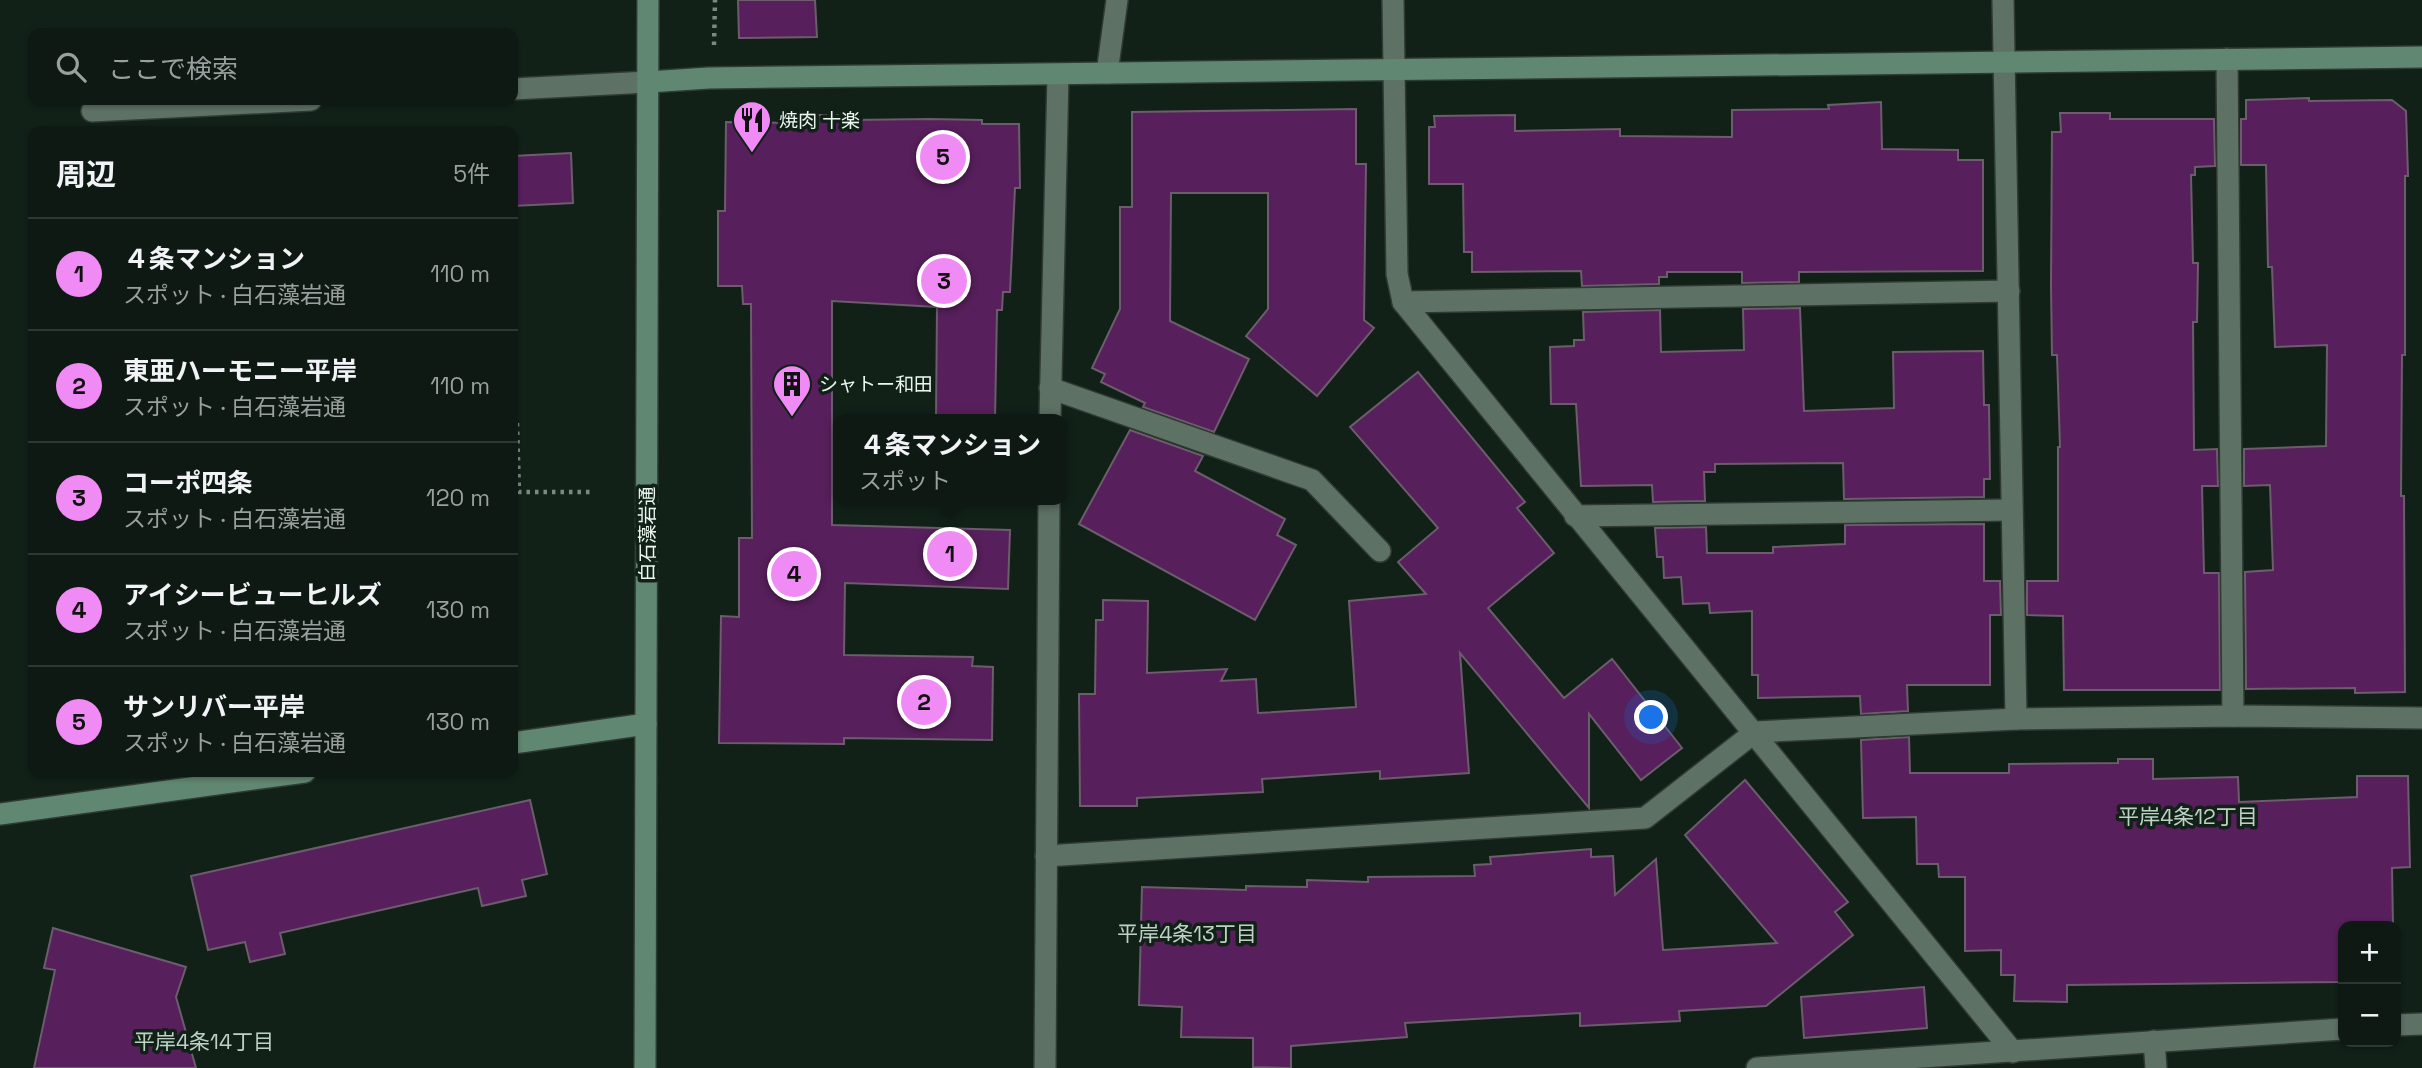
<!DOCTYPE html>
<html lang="ja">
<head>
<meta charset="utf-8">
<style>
  :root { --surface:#0d1912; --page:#1b2620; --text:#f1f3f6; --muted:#9aa09f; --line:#2d3832; --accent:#f08bf5 }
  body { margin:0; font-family:"Space Grotesk","Noto Sans JP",sans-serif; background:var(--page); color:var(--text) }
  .controls { position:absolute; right:21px; bottom:21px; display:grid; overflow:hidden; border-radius:14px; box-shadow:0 2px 5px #0004 }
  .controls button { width:63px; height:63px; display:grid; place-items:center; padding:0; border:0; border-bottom:2px solid var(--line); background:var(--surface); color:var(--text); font:35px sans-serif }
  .you { position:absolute; left:1652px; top:718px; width:24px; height:24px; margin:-18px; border:5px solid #fff; border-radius:50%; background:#1a73e8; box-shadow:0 0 0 10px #1a73e833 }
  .badge { display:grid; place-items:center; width:46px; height:46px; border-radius:50%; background:var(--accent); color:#111; font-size:23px; font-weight:700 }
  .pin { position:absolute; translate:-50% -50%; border:4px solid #fff; box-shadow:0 2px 7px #0006 }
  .popup { position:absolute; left:833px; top:414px; width:234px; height:91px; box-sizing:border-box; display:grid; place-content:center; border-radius:14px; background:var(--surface); filter:drop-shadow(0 2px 5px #0005); font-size:23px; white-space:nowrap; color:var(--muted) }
  .popup b { font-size:26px; color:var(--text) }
  .popup::after { content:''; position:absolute; left:50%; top:100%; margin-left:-14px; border:14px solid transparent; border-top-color:var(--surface) }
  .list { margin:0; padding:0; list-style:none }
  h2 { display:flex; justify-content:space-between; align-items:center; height:91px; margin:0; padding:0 28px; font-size:30px }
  h2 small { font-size:23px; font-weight:400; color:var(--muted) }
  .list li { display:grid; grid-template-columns:46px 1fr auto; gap:21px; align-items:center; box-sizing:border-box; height:112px; padding:0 28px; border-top:2px solid var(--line) }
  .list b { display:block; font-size:26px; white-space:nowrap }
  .list p { margin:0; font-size:23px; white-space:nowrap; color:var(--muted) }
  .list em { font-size:23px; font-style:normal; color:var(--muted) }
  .icon { flex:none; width:38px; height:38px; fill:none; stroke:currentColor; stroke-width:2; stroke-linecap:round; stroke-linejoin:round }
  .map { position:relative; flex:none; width:2422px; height:1068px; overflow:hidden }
  .search { position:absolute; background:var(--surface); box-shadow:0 2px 5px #0004; left:28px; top:28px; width:490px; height:77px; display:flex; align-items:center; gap:18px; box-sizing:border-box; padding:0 24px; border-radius:14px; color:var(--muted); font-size:26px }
  .panel { position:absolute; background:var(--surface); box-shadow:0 2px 5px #0004; left:28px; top:126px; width:490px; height:651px; border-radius:14px }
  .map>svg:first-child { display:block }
</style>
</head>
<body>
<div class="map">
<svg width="2422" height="1068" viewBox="0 0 2422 1068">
  <rect width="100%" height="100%" fill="#112118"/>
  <g fill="#571f5b" stroke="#6b5d6b" stroke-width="2">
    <polygon points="738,0 815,0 817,37 739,38"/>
    <polygon points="2309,98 2309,101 2392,100 2406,111 2408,176 2405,176 2405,355 2402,355 2401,496 2404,496 2405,692 2355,693 2355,688 2246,689 2245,572 2273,570 2270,485 2244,486 2244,449 2326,446 2327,345 2275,347 2272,267 2268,267 2266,165 2241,165 2241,119 2246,119 2246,100"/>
    <polygon points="1881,102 1882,149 1958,150 1958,160 1983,160 1983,271 1799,272 1799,282 1742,283 1742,272 1667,272 1667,277 1659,277 1659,284 1582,286 1581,271 1472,272 1472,252 1464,252 1463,184 1429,184 1429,127 1435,127 1434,116 1515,115 1515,131 1620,129 1620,136 1732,137 1732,110 1829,109 1828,105"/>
    <polygon points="1356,109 1356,164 1366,164 1364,320 1374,328 1317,396 1246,336 1268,309 1268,193 1171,193 1170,321 1249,359 1214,432 1143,407 1145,403 1101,382 1105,374 1092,368 1120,309 1120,207 1132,207 1132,112"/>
    <polygon points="2060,113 2110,113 2110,119 2214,119 2215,166 2195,167 2195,175 2191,175 2193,263 2198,263 2197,322 2193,322 2194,450 2217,449 2218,486 2202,486 2204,573 2219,573 2220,690 2064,690 2063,616 2027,615 2027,581 2058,581 2058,447 2060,447 2057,355 2052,355 2051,286 2052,132 2061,132"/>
    <polygon points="805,115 850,115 850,120 930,119 982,120 982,124 1019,124 1020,188 1015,188 1010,292 1003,292 1002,310 997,310 995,419 936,419 937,307 832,301 832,525 1010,530 1008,589 845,583 844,655 973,657 972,666 993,667 992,740 844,738 844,744 719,743 721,616 739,617 739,538 752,538 751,304 743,304 742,286 718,286 718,211 725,211 726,122 805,123"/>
    <polygon points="571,153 573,203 513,206 513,156"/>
    <polygon points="1800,308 1804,411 1894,408 1893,352 1983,351 1984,405 1989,405 1990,479 1984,479 1984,497 1844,499 1843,463 1715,464 1715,472 1704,472 1705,501 1653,502 1652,485 1581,486 1576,404 1551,404 1550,347 1574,346 1574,340 1584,340 1583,312 1660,310 1661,352 1744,350 1743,309"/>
    <polygon points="1418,372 1525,502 1517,508 1554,553 1488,608 1564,698 1612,659 1682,748 1641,780 1589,714 1589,808 1460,653 1469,773 1380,779 1380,771 1262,779 1263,792 1137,798 1137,806 1080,806 1079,694 1095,694 1096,620 1103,620 1103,600 1148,601 1147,673 1227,669 1221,681 1256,679 1258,713 1356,707 1349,601 1426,594 1398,562 1438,528 1350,427"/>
    <polygon points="1130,430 1203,456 1195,471 1285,519 1277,535 1296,545 1255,620 1079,524"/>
    <polygon points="1984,524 1984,581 2000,581 2001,615 1990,615 1990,685 1907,685 1908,711 1861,714 1860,696 1758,698 1758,675 1752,675 1752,611 1710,613 1709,603 1683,604 1681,577 1664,578 1663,557 1657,557 1655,528 1706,527 1707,553 1773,553 1773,547 1845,544 1845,525"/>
    <polygon points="1909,737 1910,773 2009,773 2009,764 2118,763 2118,759 2153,759 2153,779 2238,777 2239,802 2357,797 2357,776 2408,776 2410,867 2392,868 2393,926 2343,926 2343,982 2067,985 2067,1002 2014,1001 2015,975 2001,975 2001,950 1965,951 1965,877 1939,877 1938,864 1917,864 1916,817 1863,818 1861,740"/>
    <polygon points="1745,780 1848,902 1835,912 1853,935 1766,1006 1679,1011 1680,1021 1580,1026 1580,1013 1405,1023 1407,1037 1291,1046 1291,1068 1253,1067 1253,1038 1181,1037 1182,1007 1139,1005 1142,887 1246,890 1246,886 1307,887 1307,880 1368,882 1368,877 1475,876 1474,865 1491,864 1490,857 1591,849 1591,857 1613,856 1615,895 1656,859 1663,950 1777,943 1685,835"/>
    <polygon points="530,800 547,874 522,880 526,896 482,906 478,888 280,933 285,954 250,962 245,942 208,950 191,876"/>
    <polygon points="53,928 186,967 176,997 196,1068 34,1068 55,970 44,968"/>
    <polygon points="1924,987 1927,1028 1804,1038 1801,997"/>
  </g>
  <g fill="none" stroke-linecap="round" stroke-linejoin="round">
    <defs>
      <polyline id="lane" points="1050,388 1312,480 1380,551"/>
      <g id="street">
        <polyline points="1393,0 1397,274 1403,302 2013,1052"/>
        <polyline points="2003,0 2016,719"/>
        <polyline points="2227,59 2233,716"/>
        <polyline points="1107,73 1117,0"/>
        <polyline points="513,89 648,82"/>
        <polyline points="92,111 311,100"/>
        <polyline points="1403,302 2009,291"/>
        <polyline points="1050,419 1058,75"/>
        <polyline points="1575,516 2012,510"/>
        <polyline points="1046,856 1645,818 1755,732 2016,719 2233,716 2422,718"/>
        <polyline points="2396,1025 2422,1024"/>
        <polyline points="2154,1041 2156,1068"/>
        <polyline points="1045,1068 1049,500"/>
        <polyline points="1757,1068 2343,1029"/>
      </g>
      <g id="secondary">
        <polyline points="648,82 709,78 2422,57"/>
        <polyline points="513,743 646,724"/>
        <polyline points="0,814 305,772"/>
        <polyline points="645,1068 648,0"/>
      </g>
    </defs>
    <use href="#lane" stroke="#2f3a33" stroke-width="24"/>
    <use href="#street" stroke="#2f3a33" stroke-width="24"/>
    <use href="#secondary" stroke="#2f3a33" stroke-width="24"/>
    <g stroke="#7b8981" stroke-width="4.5" stroke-dasharray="3.5 5" stroke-linecap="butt">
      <polyline points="714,45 715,0"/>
      <polyline points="517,423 519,492 590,492"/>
    </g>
    <use href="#lane" stroke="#5e7165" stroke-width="21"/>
    <use href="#street" stroke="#5e7165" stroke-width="21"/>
    <use href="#secondary" stroke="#608771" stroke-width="21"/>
  </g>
  <defs>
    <symbol id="restaurant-pin" viewBox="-11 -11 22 30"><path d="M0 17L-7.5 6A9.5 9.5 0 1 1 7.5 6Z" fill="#f08bf5" stroke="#112118"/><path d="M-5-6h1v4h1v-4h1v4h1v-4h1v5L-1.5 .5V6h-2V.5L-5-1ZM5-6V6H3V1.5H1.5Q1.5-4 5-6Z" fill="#111"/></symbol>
    <symbol id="building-pin" viewBox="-11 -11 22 30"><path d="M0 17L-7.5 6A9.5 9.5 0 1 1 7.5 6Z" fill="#f08bf5" stroke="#112118"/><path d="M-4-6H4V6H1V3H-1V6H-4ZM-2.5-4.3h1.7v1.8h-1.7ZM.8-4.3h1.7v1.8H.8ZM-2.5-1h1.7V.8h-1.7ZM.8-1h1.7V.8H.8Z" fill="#111"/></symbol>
  </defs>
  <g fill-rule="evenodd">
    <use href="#restaurant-pin" x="730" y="98" width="44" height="60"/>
    <use href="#building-pin" x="770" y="362" width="44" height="60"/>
  </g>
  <g text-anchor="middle" stroke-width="7" stroke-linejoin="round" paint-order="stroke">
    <g font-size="19" fill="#ebf6ef" stroke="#112118" text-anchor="start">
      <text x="779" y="127">焼肉 十楽</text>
      <text x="819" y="391">シャトー和田</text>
    </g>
    <g font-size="19" fill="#ebf6ef" stroke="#112118">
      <text transform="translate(647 534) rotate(-90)" y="7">白石藻岩通</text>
    </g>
    <g font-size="21" fill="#bdd2c5" stroke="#112118">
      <text x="2188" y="824">平岸4条12丁目</text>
      <text x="1187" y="941">平岸4条13丁目</text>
      <text x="204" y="1049">平岸4条14丁目</text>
    </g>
  </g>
</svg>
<div class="controls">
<button>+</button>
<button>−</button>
</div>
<div class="you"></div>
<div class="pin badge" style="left:950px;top:554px">1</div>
<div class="popup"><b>４条マンション</b>スポット</div>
<div class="pin badge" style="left:924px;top:702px">2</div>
<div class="pin badge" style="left:944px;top:281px">3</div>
<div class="pin badge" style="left:794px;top:574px">4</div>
<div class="pin badge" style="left:943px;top:157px">5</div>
<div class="search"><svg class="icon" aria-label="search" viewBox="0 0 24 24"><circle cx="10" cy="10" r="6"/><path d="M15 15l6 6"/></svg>ここで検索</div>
<section class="panel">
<h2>周辺<small>5件</small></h2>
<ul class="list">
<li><span class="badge">1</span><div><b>４条マンション</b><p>スポット · 白石藻岩通</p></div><em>110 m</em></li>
<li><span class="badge">2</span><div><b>東亜ハーモニー平岸</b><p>スポット · 白石藻岩通</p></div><em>110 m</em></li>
<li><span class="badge">3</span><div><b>コーポ四条</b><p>スポット · 白石藻岩通</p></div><em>120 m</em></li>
<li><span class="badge">4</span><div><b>アイシービューヒルズ</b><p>スポット · 白石藻岩通</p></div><em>130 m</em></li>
<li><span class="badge">5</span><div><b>サンリバー平岸</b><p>スポット · 白石藻岩通</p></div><em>130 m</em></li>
</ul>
</section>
</div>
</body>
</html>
